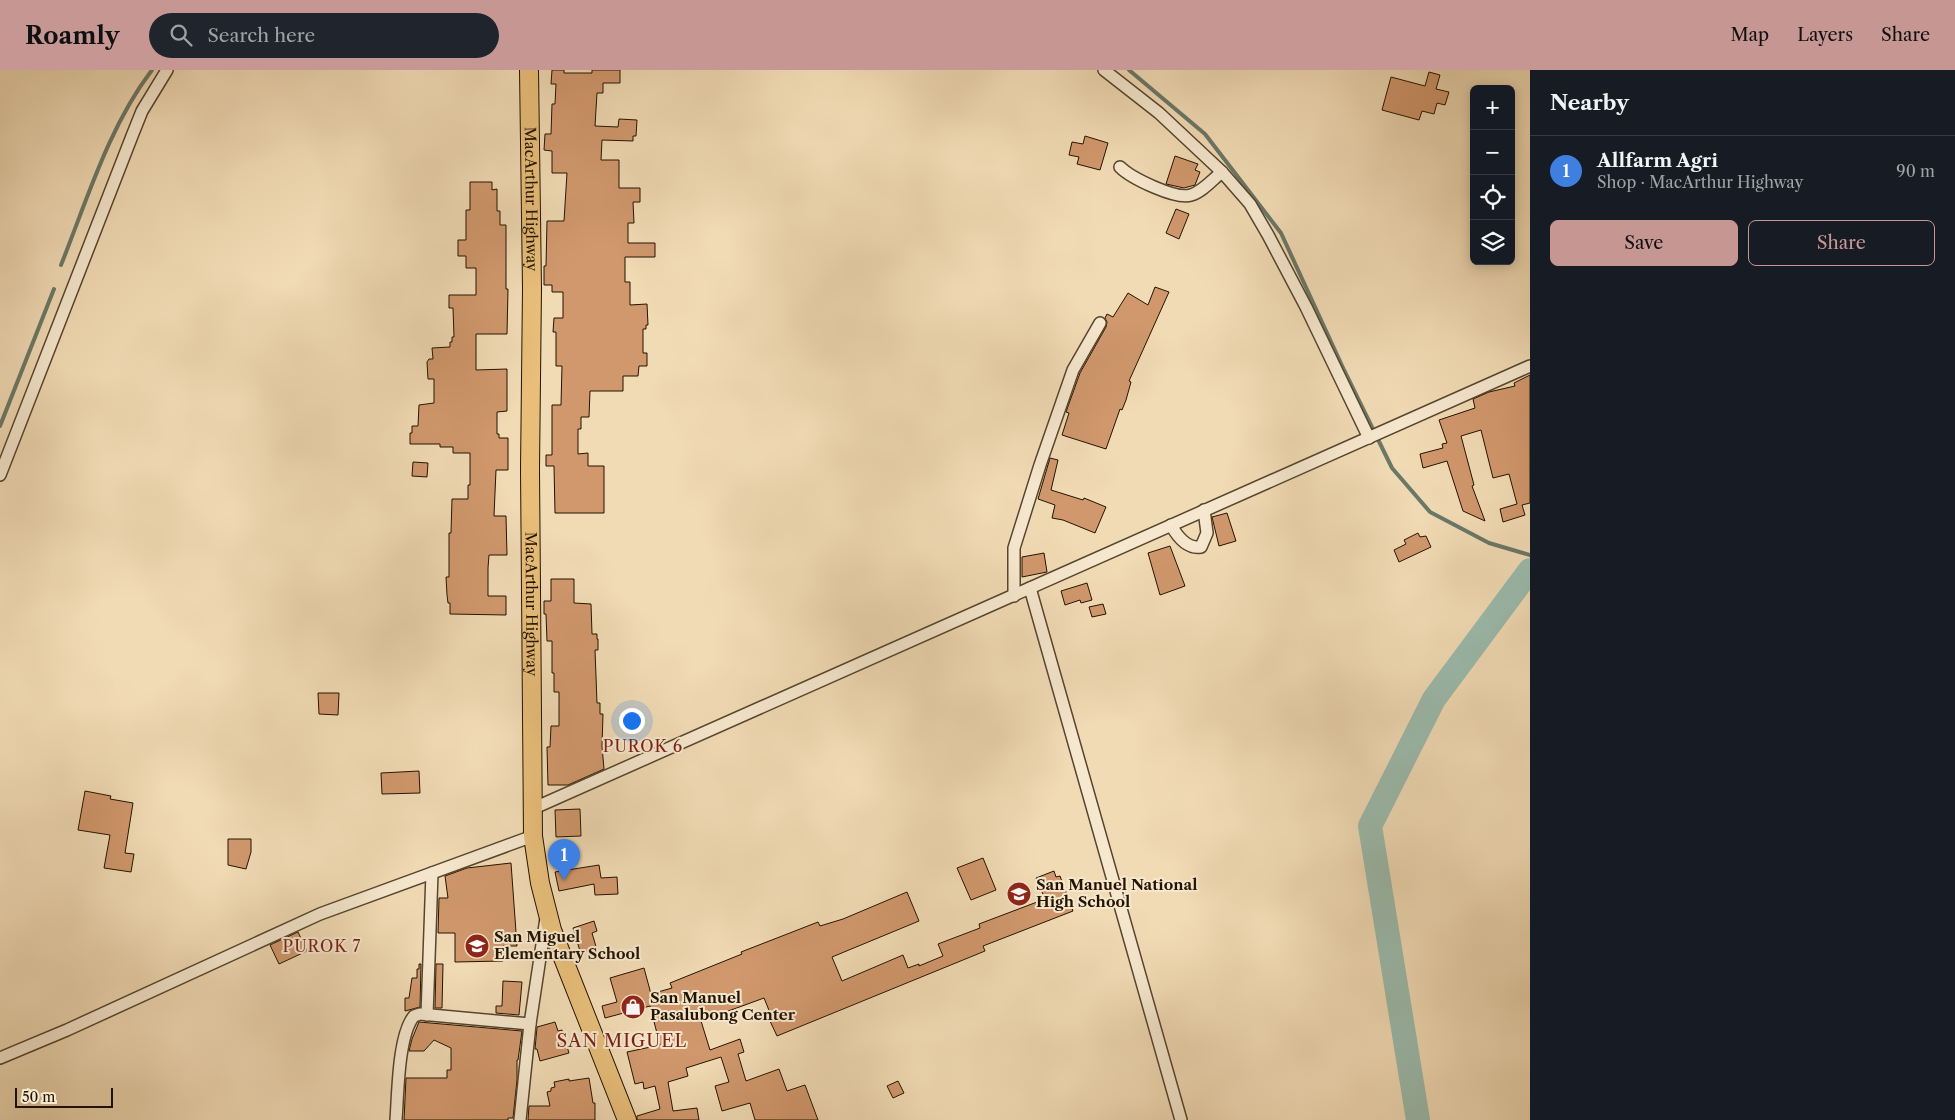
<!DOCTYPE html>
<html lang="en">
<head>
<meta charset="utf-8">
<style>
  :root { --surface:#171b24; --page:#20242c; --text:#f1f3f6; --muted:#9ea1a6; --line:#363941; --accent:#c59692 }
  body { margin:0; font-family:"Libre Caslon Text",serif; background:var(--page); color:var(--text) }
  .controls { position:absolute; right:15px; top:15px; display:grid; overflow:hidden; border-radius:8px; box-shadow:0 2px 12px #0003 }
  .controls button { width:45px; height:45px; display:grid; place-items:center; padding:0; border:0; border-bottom:1px solid var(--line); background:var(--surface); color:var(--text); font:25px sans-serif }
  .scale { position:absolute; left:15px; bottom:12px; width:98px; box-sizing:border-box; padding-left:5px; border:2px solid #231300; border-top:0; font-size:14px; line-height:18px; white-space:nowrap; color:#231300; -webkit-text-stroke:4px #f6e8cf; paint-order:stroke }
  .you { position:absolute; left:631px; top:650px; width:18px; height:18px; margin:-12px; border:4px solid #fff; border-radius:50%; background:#1a73e8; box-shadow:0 0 0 8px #1a73e833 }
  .badge { display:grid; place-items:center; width:32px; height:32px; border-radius:50%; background:var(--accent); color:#fff; font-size:16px; font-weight:700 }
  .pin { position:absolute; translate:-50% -41px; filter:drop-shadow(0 1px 2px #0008) }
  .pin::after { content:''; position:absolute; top:26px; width:18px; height:15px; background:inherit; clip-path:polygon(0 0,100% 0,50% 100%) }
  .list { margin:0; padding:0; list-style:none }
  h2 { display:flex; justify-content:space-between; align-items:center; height:65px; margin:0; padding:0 20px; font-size:21px }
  h2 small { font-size:16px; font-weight:400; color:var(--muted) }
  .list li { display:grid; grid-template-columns:32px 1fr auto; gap:15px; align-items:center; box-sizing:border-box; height:70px; padding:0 20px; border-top:1px solid var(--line) }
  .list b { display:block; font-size:19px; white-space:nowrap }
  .list p { margin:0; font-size:16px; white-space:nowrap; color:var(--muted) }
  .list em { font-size:16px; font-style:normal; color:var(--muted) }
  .actions { display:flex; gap:10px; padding:15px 20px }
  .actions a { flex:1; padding:11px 0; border:1px solid var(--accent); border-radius:8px; text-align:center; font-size:18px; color:var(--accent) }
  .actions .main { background:var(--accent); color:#111 }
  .icon { flex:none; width:28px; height:28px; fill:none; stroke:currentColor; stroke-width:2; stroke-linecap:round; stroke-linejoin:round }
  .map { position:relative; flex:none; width:1530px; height:1050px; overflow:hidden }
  header { display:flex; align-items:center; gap:30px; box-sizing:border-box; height:70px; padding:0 25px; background:var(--accent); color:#111 }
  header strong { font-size:24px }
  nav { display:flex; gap:28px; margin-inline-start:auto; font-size:18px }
  .search { width:350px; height:45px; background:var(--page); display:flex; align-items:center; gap:12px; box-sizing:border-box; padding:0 18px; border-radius:28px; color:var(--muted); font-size:19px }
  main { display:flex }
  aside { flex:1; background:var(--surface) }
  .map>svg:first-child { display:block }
</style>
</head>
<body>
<header>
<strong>Roamly</strong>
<div class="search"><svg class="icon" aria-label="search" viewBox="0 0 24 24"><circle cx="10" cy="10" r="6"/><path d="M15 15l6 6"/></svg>Search here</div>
<nav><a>Map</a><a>Layers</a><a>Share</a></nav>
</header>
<main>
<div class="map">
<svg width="1530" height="1050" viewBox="0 0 1530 1050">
  <rect width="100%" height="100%" fill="#f1dbb5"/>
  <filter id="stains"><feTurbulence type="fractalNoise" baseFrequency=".004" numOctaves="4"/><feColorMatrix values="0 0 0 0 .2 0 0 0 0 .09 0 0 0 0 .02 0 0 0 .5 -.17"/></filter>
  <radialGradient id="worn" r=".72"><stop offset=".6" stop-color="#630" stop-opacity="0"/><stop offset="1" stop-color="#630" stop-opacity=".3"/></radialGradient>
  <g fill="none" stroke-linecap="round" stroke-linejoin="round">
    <g stroke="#6b7868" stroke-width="4">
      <polyline points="1129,0 1205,64 1281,163 1344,300 1392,398 1430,442 1489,473 1530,485"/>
      <path d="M61 195C87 130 109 56 152 0"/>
      <polyline points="0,356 54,219"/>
    </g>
    <polyline stroke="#9bbbad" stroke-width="24" points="1418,1050 1370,756 1434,629 1530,500"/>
  </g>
  <g fill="#d1986d" stroke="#231300">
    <polygon points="552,0 564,0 564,3 592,3 592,0 620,0 620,13 603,13 603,23 597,23 595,56 618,57 619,49 637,50 636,66 633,66 633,71 602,70 601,90 619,90 619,118 640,118 640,132 633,132 634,153 628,153 628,173 655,173 655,187 625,187 625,212 630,212 630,235 647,234 648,255 646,255 646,259 643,259 643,283 647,283 647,296 639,296 638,306 623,306 623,321 590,321 589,347 581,347 581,359 578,359 578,384 588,383 588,396 604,396 604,443 555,443 554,396 546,396 546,385 552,385 552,335 561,335 562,296 556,296 556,262 553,262 554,248 563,248 563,222 552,222 552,215 544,215 544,196 546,196 547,151 564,151 567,103 552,103 552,81 544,80 545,64 551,64 552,34 555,34 556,14 551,14"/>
    <polygon points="1429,2 1440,5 1436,19 1449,22 1445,35 1437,33 1434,44 1422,41 1419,50 1382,40 1391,7 1425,16"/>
    <polygon points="1085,66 1108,73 1100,100 1077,94 1079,87 1069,85 1072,72 1083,74"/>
    <polygon points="1175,86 1198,94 1195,100 1200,102 1195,115 1184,118 1166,114"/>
    <polygon points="470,112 492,112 492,120 497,119 497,141 500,141 500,155 506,155 506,219 508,219 507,264 476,264 476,300 507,299 507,341 497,342 497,364 499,364 499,368 508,368 508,400 496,400 494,446 506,446 507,485 489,485 488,498 488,526 506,526 506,545 450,544 450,533 448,533 447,525 446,507 449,507 449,463 451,463 452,429 468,429 468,415 470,415 470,383 453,383 453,377 440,377 440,374 410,374 410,363 412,363 412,356 418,356 419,335 434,333 434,309 428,309 427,292 429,289 433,289 432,278 450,277 450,272 452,272 452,267 454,267 453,238 449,238 449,225 476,225 476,198 466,198 466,186 458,186 458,170 466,170 466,140 470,140"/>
    <polygon points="1176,139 1189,144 1179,169 1166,163"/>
    <polygon points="1155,217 1169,222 1129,311 1131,312 1126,330 1122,340 1120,339 1106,379 1062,365 1069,343 1066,342 1080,303 1106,257 1107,252 1105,248 1107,244 1113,247 1128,223 1148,235"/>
    <polygon points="1530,305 1530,433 1522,435 1525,445 1503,452 1500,439 1517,434 1509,404 1493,408 1481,360 1461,366 1474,415 1472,416 1485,451 1463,441 1447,391 1423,398 1420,384 1443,378 1442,374 1447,373 1439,350 1475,338 1473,329 1489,322 1515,316 1514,313"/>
    <polygon points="1050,388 1058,390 1051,420 1083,430 1084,428 1106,437 1095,463 1063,450 1052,448 1055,435 1038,429"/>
    <polygon points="413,392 428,393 427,407 412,406"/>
    <polygon points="1227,443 1236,471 1219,476 1212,447"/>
    <polygon points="1418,463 1420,467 1426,466 1431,477 1399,492 1394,480 1406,474 1404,470"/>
    <polygon points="1170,476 1185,516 1160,525 1148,483"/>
    <polygon points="1044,483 1047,502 1022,507 1022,487"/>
    <polygon points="551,509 574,509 574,533 591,534 592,564 597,564 597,569 598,569 598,580 595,580 597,633 600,633 600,644 603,644 602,676 604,699 568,715 548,715 547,677 550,677 551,656 559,656 559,622 554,622 554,603 552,603 552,571 547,571 546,544 544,544 544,531 551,531"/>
    <polygon points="1087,513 1092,530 1081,533 1080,530 1065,535 1061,521"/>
    <polygon points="1103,534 1106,544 1092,547 1089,537"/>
    <polygon points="318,623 339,623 338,645 319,644"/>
    <polygon points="419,701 420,723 382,724 381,703"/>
    <polygon points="85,721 111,726 110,729 133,733 125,783 134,784 131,802 104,798 110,765 78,760"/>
    <polygon points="580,739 581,766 556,767 555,740"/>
    <polygon points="228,769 251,769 251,782 246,799 228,795"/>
    <polygon points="983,788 996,820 971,830 957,798"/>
    <polygon points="511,793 517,876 503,876 503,891 455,892 455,863 438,863 439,828 448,828 445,806 467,798"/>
    <polygon points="599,795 601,808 617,807 618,824 595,825 594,814 559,821 555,802"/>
    <polygon points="1054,801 1056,807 1060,806 1073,841 983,876 985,881 777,966 770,951 773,950 764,928 701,951 710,980 740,969 744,982 738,984 746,1011 779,999 787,1021 805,1015 818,1050 755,1050 750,1033 722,1041 715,1016 729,1012 721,987 686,998 688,1006 668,1012 673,1041 697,1038 699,1050 637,1050 637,1046 660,1039 655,1016 644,1019 643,1012 635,1014 627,982 660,975 650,936 605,948 602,936 617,932 610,908 644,898 651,924 672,918 670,913 742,884 741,882 818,852 820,856 843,849 907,822 919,851 832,887 842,911 903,885 908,898 919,894 919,896 943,886 938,874 980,858 979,854 1045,829 1036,808"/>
    <polygon points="594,851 597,861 592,863 597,880 580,881 573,858"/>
    <polygon points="298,862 307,881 279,894 270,875"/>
    <polygon points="419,894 421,894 420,937 405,941 405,928 409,928 412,908 417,908 417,899 419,899"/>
    <polygon points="436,894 443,894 442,938 435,938"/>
    <polygon points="503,911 522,912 519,945 496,943 496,936 502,936"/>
    <polygon points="419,952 522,961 518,990 517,990 517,1010 513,1048 508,1048 508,1050 404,1050 406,1008 447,1008 447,1000 451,1000 451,978 434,970 424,981 409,981 412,969"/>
    <polygon points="555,952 558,961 562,960 569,983 540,991 537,979 535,979 537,957"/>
    <polygon points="589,1008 593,1033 595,1033 595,1050 528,1050 529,1036 550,1036 547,1022 551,1021 551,1018 555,1017 554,1012 569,1009 569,1011"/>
    <polygon points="898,1011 904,1023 893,1028 887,1016"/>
  </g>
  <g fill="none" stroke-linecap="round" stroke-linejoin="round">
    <defs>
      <g id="minor">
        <polyline points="1104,0 1159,43 1222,102 1250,134 1268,165 1306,237 1369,368"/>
        <path d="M1120 97C1131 108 1176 130 1191 125 1202 122 1213 109 1222 102"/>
        <polyline points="0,405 132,66 142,41 167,0"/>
        <path d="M1171 455C1177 466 1187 479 1201 477L1207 463 1204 440"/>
        <polyline points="1030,518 1181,1050"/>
        <polyline points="1014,526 1014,478 1040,395 1073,300 1100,253"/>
        <polyline points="532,739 1530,296"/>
        <polyline points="427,945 432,803"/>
        <polyline points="0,988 67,960 320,844 533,766"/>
        <path d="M396 1050C398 1024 398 965 414 946L420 944 530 954"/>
        <polyline points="520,1050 530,954 546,848"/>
      </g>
      <g id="trunk">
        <path id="s1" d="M529 0 532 218 530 399 533 766 540 813 552 860 627 1050"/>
      </g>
    </defs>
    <use href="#minor" stroke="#56452d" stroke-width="14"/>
    <use href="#trunk" stroke="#231300" stroke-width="20"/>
    <use href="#minor" stroke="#f6e8cf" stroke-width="11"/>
    <use href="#trunk" stroke="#e8be7a" stroke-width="18"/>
  </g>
  <defs>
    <symbol id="school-disc" viewBox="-11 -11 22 22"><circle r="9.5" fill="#8f2418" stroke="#f6e8cf"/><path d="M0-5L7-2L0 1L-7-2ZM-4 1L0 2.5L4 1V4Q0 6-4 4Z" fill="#fff"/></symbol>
    <symbol id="shop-disc" viewBox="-11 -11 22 22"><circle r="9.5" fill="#8f2418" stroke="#f6e8cf"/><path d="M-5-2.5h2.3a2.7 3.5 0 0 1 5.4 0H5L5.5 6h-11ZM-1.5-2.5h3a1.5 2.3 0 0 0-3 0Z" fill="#fff"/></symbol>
  </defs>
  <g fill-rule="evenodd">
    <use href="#school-disc" x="1005" y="810" width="28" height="28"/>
    <use href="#school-disc" x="463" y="862" width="28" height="28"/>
    <use href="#shop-disc" x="619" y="923" width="28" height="28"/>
  </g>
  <g text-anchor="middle" stroke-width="4" stroke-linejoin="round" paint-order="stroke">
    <g font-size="15" fill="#231300" stroke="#f6e8cf">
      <text dy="5" stroke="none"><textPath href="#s1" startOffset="129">MacArthur Highway</textPath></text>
      <text dy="5" stroke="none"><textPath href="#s1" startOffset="534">MacArthur Highway</textPath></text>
    </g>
    <g font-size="15" font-weight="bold" fill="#231300" stroke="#f6e8cf" text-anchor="start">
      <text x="1036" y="820">San Manuel National<tspan x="1036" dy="17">High School</tspan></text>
      <text x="494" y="872">San Miguel<tspan x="494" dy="17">Elementary School</tspan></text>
      <text x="650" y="933">San Manuel<tspan x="650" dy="17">Pasalubong Center</tspan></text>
    </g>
    <g font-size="16" letter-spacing="1" fill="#7a1f14" stroke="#f6e8cf">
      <text x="643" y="682">PUROK 6</text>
      <text x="322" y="882">PUROK 7</text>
    </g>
    <g font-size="18" letter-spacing="1" fill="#7a1f14" stroke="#f6e8cf">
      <text x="622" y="977">SAN MIGUEL</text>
    </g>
  </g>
  <rect width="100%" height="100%" filter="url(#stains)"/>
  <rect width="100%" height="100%" fill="url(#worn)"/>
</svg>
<div class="controls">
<button>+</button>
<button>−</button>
<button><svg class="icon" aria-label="locate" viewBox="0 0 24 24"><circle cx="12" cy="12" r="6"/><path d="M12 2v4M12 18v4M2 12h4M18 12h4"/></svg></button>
<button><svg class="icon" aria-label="layers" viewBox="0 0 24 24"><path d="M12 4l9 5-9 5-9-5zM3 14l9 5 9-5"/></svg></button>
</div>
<div class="scale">50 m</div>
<div class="you"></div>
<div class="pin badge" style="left:564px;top:810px;background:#3f7fe0">1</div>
</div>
<aside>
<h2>Nearby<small></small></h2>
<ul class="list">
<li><span class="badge" style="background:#3f7fe0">1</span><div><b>Allfarm Agri</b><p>Shop · MacArthur Highway</p></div><em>90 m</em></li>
</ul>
<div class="actions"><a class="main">Save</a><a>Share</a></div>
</aside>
</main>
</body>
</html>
